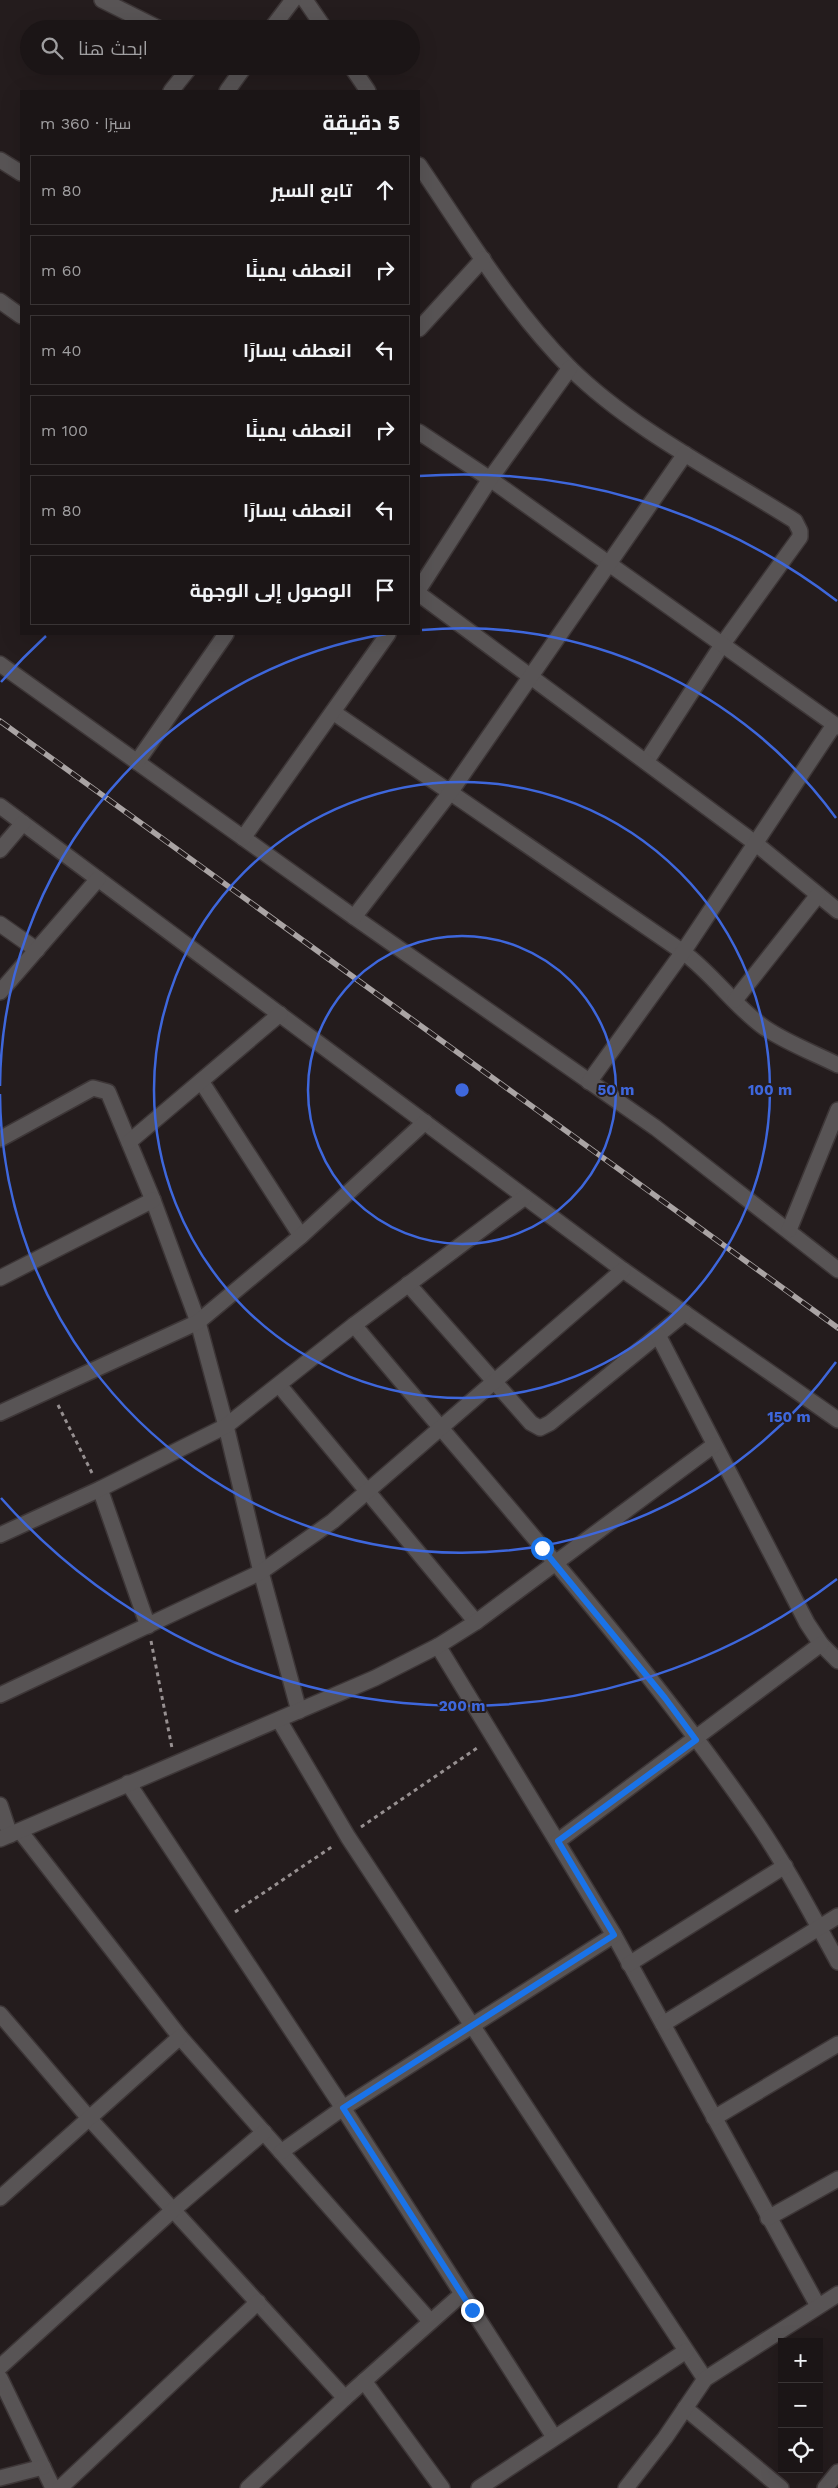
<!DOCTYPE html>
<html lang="ar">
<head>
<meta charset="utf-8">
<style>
  :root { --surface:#1b1516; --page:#282223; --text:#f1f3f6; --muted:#a09fa1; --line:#393435 }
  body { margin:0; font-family:"Work Sans",Cairo,sans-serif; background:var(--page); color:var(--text); direction:rtl }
  .controls { position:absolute; right:15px; bottom:15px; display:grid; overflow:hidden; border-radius:0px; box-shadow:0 5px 20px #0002 }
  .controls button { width:45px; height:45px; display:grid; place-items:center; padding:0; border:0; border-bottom:1px solid var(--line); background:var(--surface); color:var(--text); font:25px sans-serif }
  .stop { position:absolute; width:15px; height:15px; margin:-11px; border:4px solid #1a73e8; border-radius:50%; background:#fff }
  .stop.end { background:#1a73e8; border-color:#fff; box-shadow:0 1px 5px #0008 }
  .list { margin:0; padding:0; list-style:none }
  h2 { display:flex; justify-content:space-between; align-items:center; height:65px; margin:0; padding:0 20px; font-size:21px }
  h2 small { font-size:16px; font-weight:400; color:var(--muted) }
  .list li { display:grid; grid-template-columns:32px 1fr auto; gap:15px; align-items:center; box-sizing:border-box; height:70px; margin:0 10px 10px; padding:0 10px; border:1px solid var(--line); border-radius:0px }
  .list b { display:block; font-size:19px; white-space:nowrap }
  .list em { font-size:16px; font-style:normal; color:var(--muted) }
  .icon { flex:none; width:28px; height:28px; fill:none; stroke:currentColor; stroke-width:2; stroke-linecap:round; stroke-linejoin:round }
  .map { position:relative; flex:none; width:838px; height:2488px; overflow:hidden; direction:ltr }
  .search { position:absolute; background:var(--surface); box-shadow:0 5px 20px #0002; left:20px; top:20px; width:400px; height:55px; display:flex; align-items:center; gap:12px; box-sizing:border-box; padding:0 18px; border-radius:28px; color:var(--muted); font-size:19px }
  .panel { position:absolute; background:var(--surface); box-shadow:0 5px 20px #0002; left:20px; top:90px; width:400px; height:545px; border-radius:0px; direction:rtl }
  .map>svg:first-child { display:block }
</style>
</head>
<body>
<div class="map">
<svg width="838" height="2488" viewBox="0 0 838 2488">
  <rect width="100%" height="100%" fill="#241c1d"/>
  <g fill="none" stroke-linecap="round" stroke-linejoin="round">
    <defs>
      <g id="minor">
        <polyline points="102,0 160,29"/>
        <polyline points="305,0 325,29"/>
        <polyline points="271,29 293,0"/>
        <polyline points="351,66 368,91"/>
        <polyline points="171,91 191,66"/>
        <polyline points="227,91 245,66"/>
        <polyline points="0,160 21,173"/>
        <path d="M419 165C466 234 511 309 570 368 633 430 721 474 795 521L800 531V537L722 645 646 762"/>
        <polyline points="0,301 21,316"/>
        <polyline points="419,329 483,259"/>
        <polyline points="419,432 490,479 838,727"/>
        <polyline points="419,589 490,479 570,368"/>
        <polyline points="419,594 755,843 838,911"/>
        <polyline points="0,664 354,917 656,1128 838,1270"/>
        <path d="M333 712 683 952C713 974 736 1008 765 1028 787 1043 814 1053 838 1065"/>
        <polyline points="137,762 226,634"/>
        <polyline points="0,806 623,1270 838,1420"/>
        <polyline points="243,838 388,634"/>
        <polyline points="0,850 23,823"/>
        <polyline points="354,917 449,794 685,454"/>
        <polyline points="0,924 37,950"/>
        <polyline points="0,992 98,879"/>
        <polyline points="735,1000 818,895"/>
        <polyline points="201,1081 301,1236"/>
        <polyline points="589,1082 683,952 834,725"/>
        <polyline points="0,1139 93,1088 108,1092 153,1200 198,1322 226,1426 261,1572 299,1711"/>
        <polyline points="129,1142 280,1014"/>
        <polyline points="789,1230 838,1110"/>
        <polyline points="0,1278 153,1200"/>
        <polyline points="408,1284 531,1423 540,1428 550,1423 685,1313"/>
        <path d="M354 1325C490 1489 636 1647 757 1823 787 1867 812 1915 838 1962"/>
        <polyline points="658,1335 807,1623 821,1644 838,1661"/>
        <polyline points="279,1385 476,1622"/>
        <polyline points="0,1413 198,1322 301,1236 425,1122"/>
        <polyline points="100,1489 148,1626"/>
        <polyline points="0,1535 100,1489 226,1426 354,1325 525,1197"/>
        <polyline points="438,1646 614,1935 818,2306"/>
        <polyline points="0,1695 261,1572 333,1521 623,1270"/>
        <polyline points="279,1720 348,1837 705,2379"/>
        <polyline points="128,1783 343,2108 554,2437"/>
        <polyline points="0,1805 10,1835"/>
        <polyline points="20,1831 180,2037 430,2321"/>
        <polyline points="0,1839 375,1678 438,1646 476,1622 714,1445"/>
        <polyline points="558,1841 821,1644"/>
        <polyline points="629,1964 785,1866"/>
        <polyline points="0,2014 88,2117 345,2398 248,2488"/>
        <polyline points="663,2024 838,1916"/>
        <polyline points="714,2118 838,2044"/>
        <polyline points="281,2152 343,2108 614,1935"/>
        <polyline points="0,2198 180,2037"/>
        <polyline points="768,2218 838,2179"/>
        <polyline points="0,2367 173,2210 264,2132"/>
        <polyline points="0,2378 53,2488"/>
        <polyline points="364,2381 442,2488"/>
        <polyline points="345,2398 462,2294"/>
        <polyline points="685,2408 781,2488"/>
        <polyline points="0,2478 43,2467"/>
        <polyline points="60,2488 258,2302"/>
        <polyline points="479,2488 686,2351"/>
        <polyline points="626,2488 665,2438 705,2379 838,2294"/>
        <polyline points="825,2488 838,2472"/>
      </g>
    </defs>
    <use href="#minor" stroke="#3d3637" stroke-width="18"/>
    <g stroke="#979091" stroke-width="3" stroke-dasharray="4 4" stroke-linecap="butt">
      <polyline points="58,1405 92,1473"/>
      <polyline points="151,1641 172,1748"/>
      <polyline points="361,1827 480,1746"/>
      <polyline points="235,1912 333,1846"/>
    </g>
    <use href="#minor" stroke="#585455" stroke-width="15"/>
    <defs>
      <polyline id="rail" points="0,721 838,1328"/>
    </defs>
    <use href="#rail" stroke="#aaa4a4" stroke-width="5.5"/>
    <use href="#rail" stroke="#241c1d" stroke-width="4" stroke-dasharray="11" stroke-linecap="butt"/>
  </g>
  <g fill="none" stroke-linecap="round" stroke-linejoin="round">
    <polyline stroke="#1a73e8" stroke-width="6" points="472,2310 343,2108 614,1935 558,1841 696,1740 665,1698 542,1548"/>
  </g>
  <g fill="none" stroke="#3e67dc" stroke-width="2.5">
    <circle cx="462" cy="1090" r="154"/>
    <circle cx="462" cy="1090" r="308"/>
    <path d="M836 1362A462 462 0 0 1 0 1094M0 1086A462 462 0 0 1 386 634M422 630A462 462 0 0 1 836 818"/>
    <path d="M837 1579A616 616 0 0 1 1 1498M1 682A616 616 0 0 1 46 636M419 476A616 616 0 0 1 837 601"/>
  </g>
  <circle cx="462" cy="1090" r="8" fill="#3e67dc" stroke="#241c1d" stroke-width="2.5"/>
  <g font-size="15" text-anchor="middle" font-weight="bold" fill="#3e67dc" stroke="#241c1d" stroke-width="4" stroke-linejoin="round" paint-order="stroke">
    <text x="616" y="1095">50 m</text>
    <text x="770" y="1095">100 m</text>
    <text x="789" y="1422">150 m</text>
    <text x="462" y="1711">200 m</text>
  </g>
</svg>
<div class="controls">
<button>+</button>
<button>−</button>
<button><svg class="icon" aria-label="locate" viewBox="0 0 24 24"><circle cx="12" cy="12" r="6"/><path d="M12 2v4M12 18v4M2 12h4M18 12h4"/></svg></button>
</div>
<div class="stop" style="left:542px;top:1548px"></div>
<div class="stop end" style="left:472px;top:2310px"></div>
<div class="search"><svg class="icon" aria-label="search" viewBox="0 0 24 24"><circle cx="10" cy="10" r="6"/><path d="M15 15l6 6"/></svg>ابحث هنا</div>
<section class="panel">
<h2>5 دقيقة<small>سيرًا · 360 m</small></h2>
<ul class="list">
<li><svg class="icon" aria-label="ahead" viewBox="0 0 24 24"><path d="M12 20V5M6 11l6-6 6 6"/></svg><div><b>تابع السير</b></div><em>80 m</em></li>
<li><svg class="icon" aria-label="right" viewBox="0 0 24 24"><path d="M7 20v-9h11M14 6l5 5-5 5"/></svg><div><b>انعطف يمينًا</b></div><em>60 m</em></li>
<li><svg class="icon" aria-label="left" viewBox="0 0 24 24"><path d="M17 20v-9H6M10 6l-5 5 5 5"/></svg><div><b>انعطف يسارًا</b></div><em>40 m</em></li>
<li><svg class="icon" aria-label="right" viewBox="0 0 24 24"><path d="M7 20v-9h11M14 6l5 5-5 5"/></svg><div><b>انعطف يمينًا</b></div><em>100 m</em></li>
<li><svg class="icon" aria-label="left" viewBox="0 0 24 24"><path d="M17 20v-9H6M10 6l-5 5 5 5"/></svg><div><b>انعطف يسارًا</b></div><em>80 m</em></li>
<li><svg class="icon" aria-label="arrive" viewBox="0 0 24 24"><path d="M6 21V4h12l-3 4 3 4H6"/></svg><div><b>الوصول إلى الوجهة</b></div></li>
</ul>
</section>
</div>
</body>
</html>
